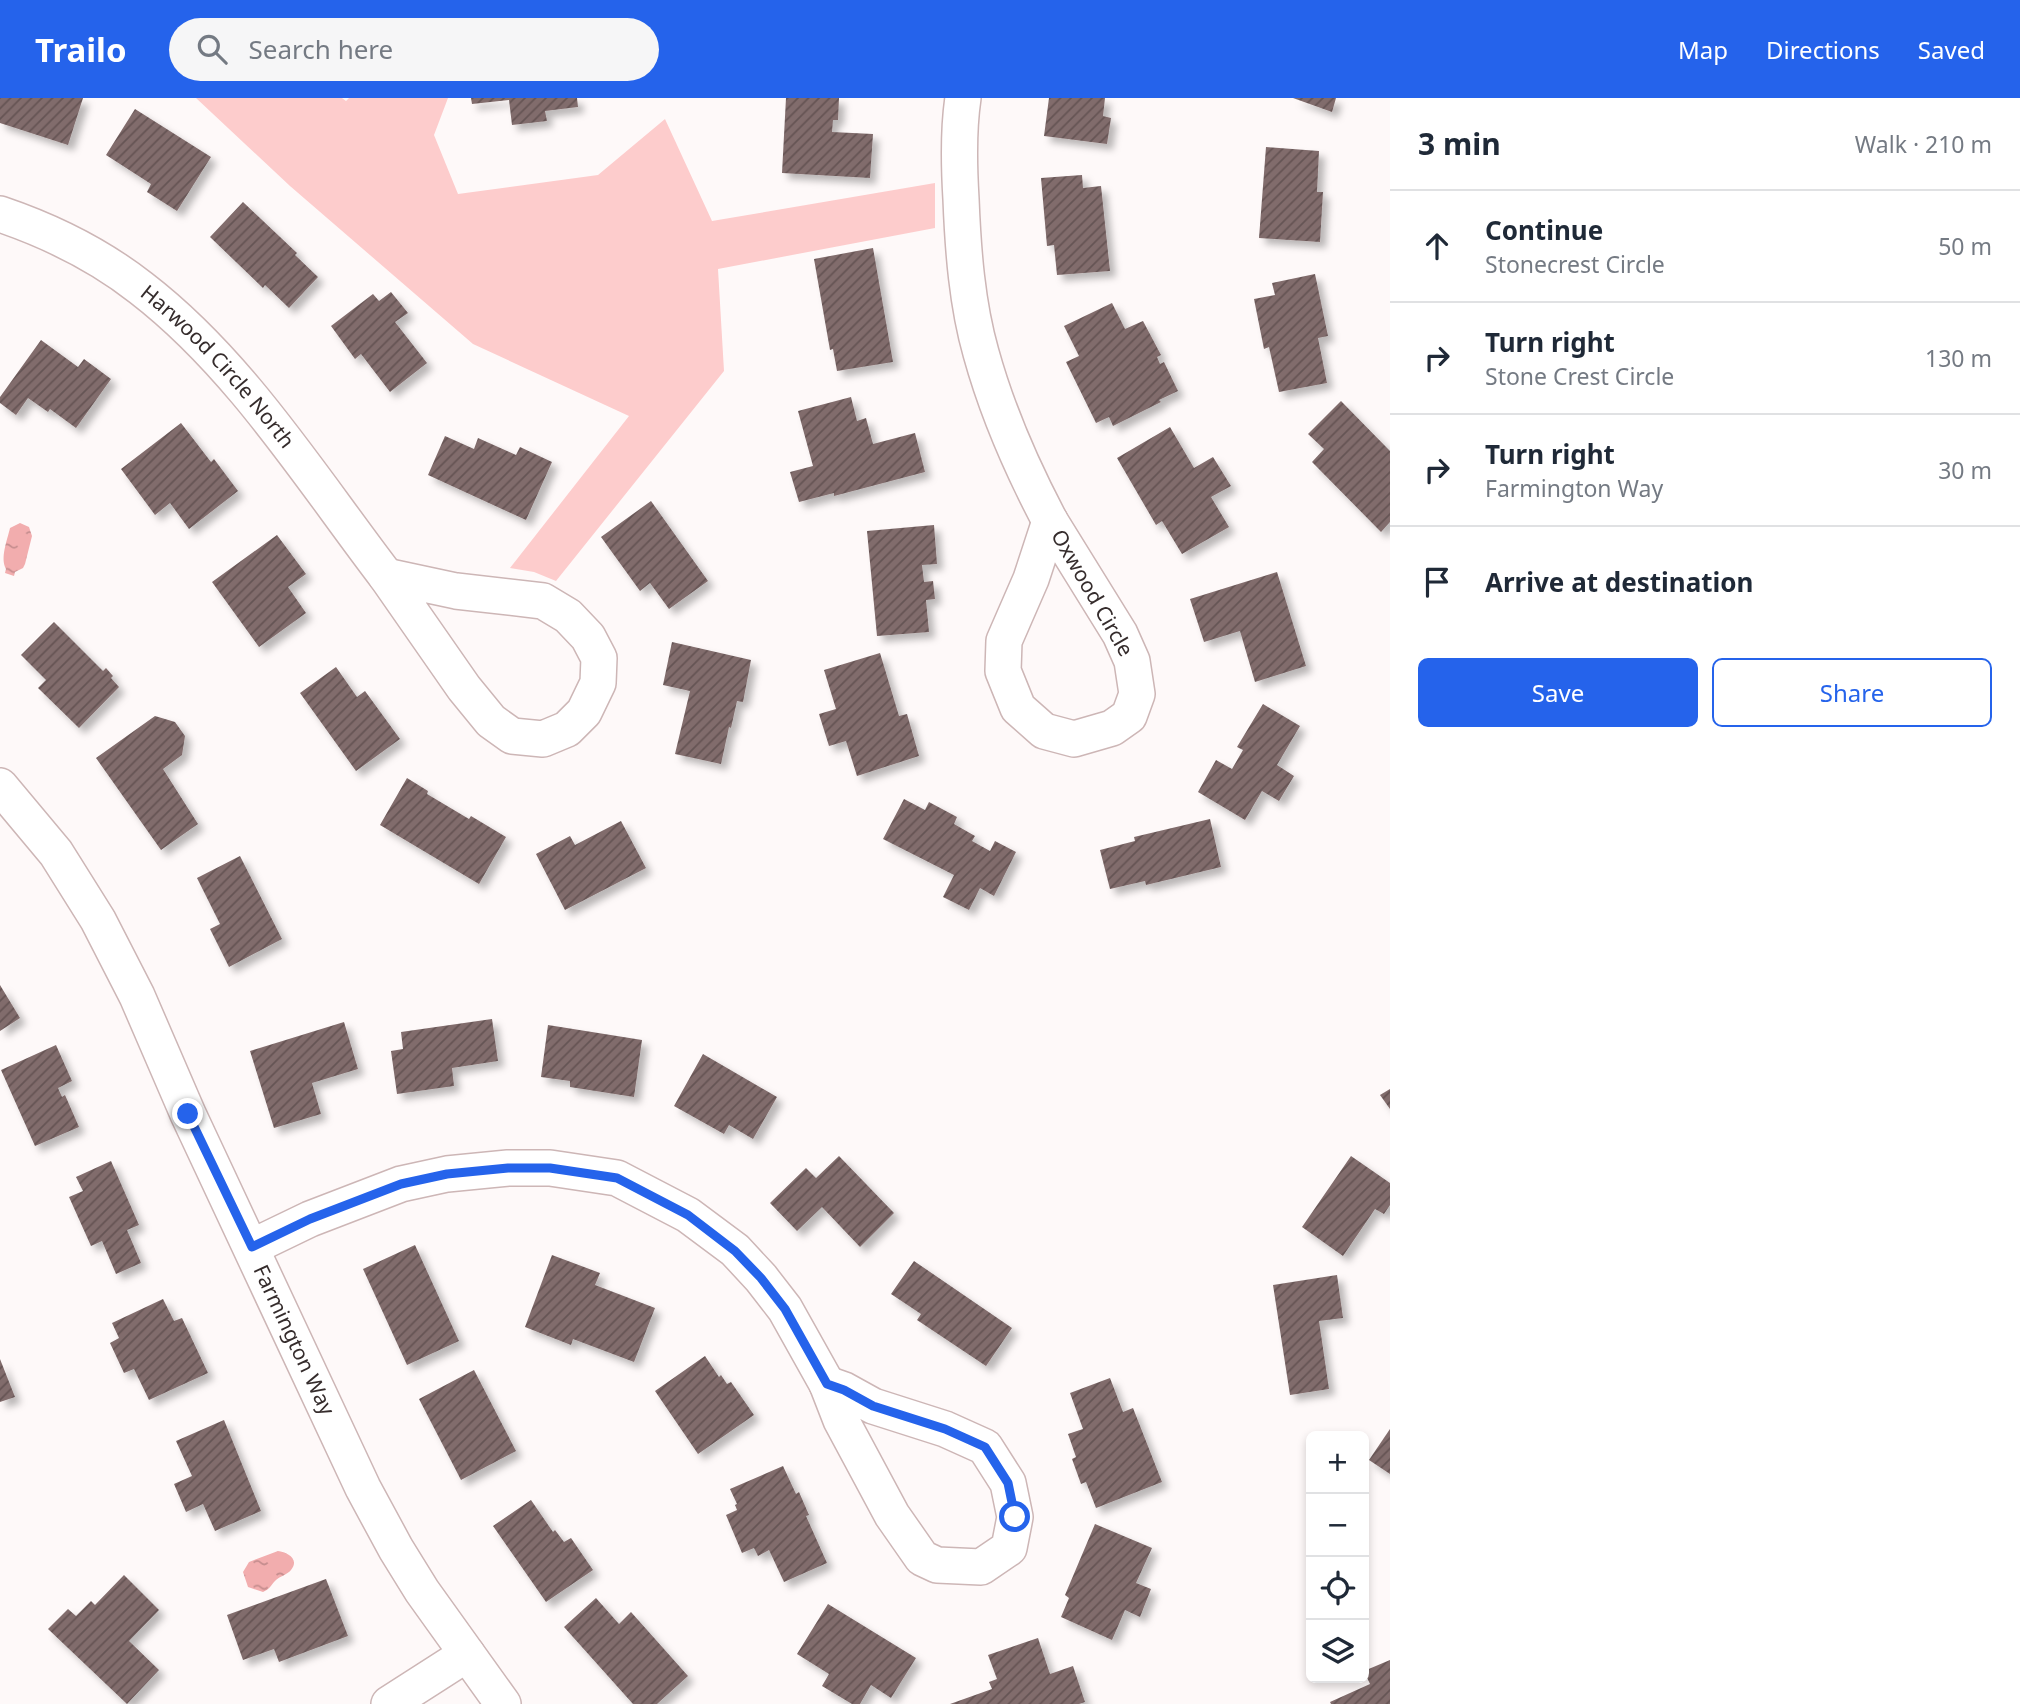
<!DOCTYPE html>
<html lang="en">
<head>
<meta charset="utf-8">
<style>
  :root { --surface:#fff; --page:#f6f6f7; --text:#1f2937; --muted:#747a83; --line:#e0e1e3; --accent:#2563eb }
  body { margin:0; font-family:"Noto Sans",sans-serif; background:var(--page); color:var(--text) }
  .controls { position:absolute; right:21px; bottom:21px; display:grid; overflow:hidden; border-radius:10px; box-shadow:0 4px 10px #0003 }
  .controls button { width:63px; height:63px; display:grid; place-items:center; padding:0; border:0; border-bottom:2px solid var(--line); background:var(--surface); color:var(--text); font:35px sans-serif }
  .stop { position:absolute; width:21px; height:21px; margin:-16px; border:5px solid #2563eb; border-radius:50%; background:#fff }
  .stop.end { background:#2563eb; border-color:#fff; box-shadow:0 2px 7px #0008 }
  .list { margin:0; padding:0; list-style:none }
  h2 { display:flex; justify-content:space-between; align-items:center; height:91px; margin:0; padding:0 28px; font-size:30px }
  h2 small { font-size:23px; font-weight:400; color:var(--muted) }
  .list li { display:grid; grid-template-columns:46px 1fr auto; gap:21px; align-items:center; box-sizing:border-box; height:112px; padding:0 28px; border-top:2px solid var(--line) }
  .list b { display:block; font-size:26px; white-space:nowrap }
  .list p { margin:0; font-size:23px; white-space:nowrap; color:var(--muted) }
  .list em { font-size:23px; font-style:normal; color:var(--muted) }
  .actions { display:flex; gap:14px; padding:21px 28px }
  .actions a { flex:1; padding:16px 0; border:2px solid var(--accent); border-radius:10px; text-align:center; font-size:24px; color:var(--accent) }
  .actions .main { background:var(--accent); color:#fff }
  .icon { flex:none; width:38px; height:38px; fill:none; stroke:currentColor; stroke-width:2; stroke-linecap:round; stroke-linejoin:round }
  .map { position:relative; flex:none; width:1390px; height:1606px; overflow:hidden }
  header { display:flex; align-items:center; gap:42px; box-sizing:border-box; height:98px; padding:0 35px; background:var(--accent); color:#fff }
  header strong { font-size:33px }
  nav { display:flex; gap:38px; margin-inline-start:auto; font-size:24px }
  .search { width:490px; height:63px; background:var(--page); display:flex; align-items:center; gap:18px; box-sizing:border-box; padding:0 24px; border-radius:38px; color:var(--muted); font-size:26px }
  main { display:flex }
  aside { flex:1; background:var(--surface) }
  .map>svg:first-child { display:block }
</style>
</head>
<body>
<header>
<strong>Trailo</strong>
<div class="search"><svg class="icon" aria-label="search" viewBox="0 0 24 24"><circle cx="10" cy="10" r="6"/><path d="M15 15l6 6"/></svg>Search here</div>
<nav><a>Map</a><a>Directions</a><a>Saved</a></nav>
</header>
<main>
<div class="map">
<svg width="1390" height="1606" viewBox="0 0 1390 1606">
  <defs>
    <pattern id="water-ripples" width="26" height="14" patternUnits="userSpaceOnUse" patternTransform="scale(1.75)"><rect width="26" height="14" fill="#f2adae"/><path d="M2 4q2-2 4 0t4 0M15 11q2-2 4 0t4 0" fill="none" stroke="#c58d8e"/></pattern>
    <pattern id="building-hatch" width="6" height="6" patternUnits="userSpaceOnUse" patternTransform="scale(1.75)"><rect width="6" height="6" fill="#816c6c"/><path d="M-1 1l2-2M0 6l6-6M5 7l2-2" fill="none" stroke="#655454"/></pattern>
    <filter id="shadow"><feDropShadow dx="6" dy="6" stdDeviation="3.5" flood-color="#0004"/></filter>
  </defs>
  <rect width="100%" height="100%" fill="#fef9f9"/>
  <polygon fill="#fdcccc" points="196,0 342,0 346,3 349,0 448,0 434,37 458,96 598,77 665,21 712,123 935,85 935,130 718,171 724,273 556,483 534,474 510,470 629,318 473,246 290,88"/>
  <g fill="url(#water-ripples)">
    <path d="M20 425 29 429 32 438 25 466 23 470 15 474 14 478 5 475 6 471C0 460 7 443 10 430Z"/>
    <path d="M278 1453C287 1454 300 1461 291 1472 287 1477 280 1478 276 1482 270 1488 270 1491 263 1494L248 1489 243 1474 249 1464Z"/>
  </g>
  <g fill="url(#building-hatch)" filter="url(#shadow)">
    <polygon points="0,0 83,0 68,47 0,25"/>
    <polygon points="471,0 577,0 578,9 545,13 547,23 512,27 509,2 472,6"/>
    <polygon points="786,0 839,0 838,22 833,22 832,34 873,36 870,80 782,75"/>
    <polygon points="1049,0 1105,0 1103,18 1111,20 1107,46 1044,38"/>
    <polygon points="1293,0 1336,0 1332,14"/>
    <polygon points="135,11 211,59 177,113 147,94 151,86 106,57"/>
    <polygon points="1266,49 1319,53 1317,94 1323,94 1320,144 1259,140"/>
    <polygon points="1082,77 1083,90 1101,88 1110,173 1057,177 1054,147 1047,148 1041,80"/>
    <polygon points="243,104 297,155 295,157 318,179 289,210 265,187 263,190 210,139"/>
    <polygon points="873,150 893,264 837,273 833,251 830,252 814,161"/>
    <polygon points="1315,176 1328,238 1318,240 1327,285 1279,294 1269,249 1264,251 1254,201 1275,197 1272,185"/>
    <polygon points="391,194 408,215 395,224 427,265 390,294 361,256 355,261 331,228 373,196 379,203"/>
    <polygon points="1112,205 1125,231 1143,223 1161,257 1157,259 1160,266 1164,264 1178,293 1159,302 1161,304 1113,328 1109,319 1096,325 1066,264 1079,258 1064,228"/>
    <polygon points="41,242 78,269 84,261 111,281 76,330 50,311 48,314 28,300 16,317 0,305 0,299"/>
    <polygon points="851,299 857,323 866,320 873,346 915,335 925,374 834,398 834,395 799,404 790,374 813,368 798,313"/>
    <polygon points="1341,303 1390,353 1390,424 1381,434 1312,364 1324,351 1308,336"/>
    <polygon points="181,325 211,364 214,361 238,393 189,431 170,405 155,417 121,371"/>
    <polygon points="1170,329 1194,370 1213,359 1231,388 1211,399 1229,429 1182,456 1162,423 1156,427 1117,360"/>
    <polygon points="445,338 474,351 478,340 516,357 520,349 552,364 526,422 428,377"/>
    <polygon points="651,403 708,483 669,511 650,485 640,493 601,439"/>
    <polygon points="934,427 937,466 922,467 924,484 933,483 935,501 926,502 929,534 877,538 867,433"/>
    <polygon points="277,437 306,476 288,489 306,515 259,549 212,484"/>
    <polygon points="1277,474 1306,568 1255,584 1240,533 1204,544 1190,501"/>
    <polygon points="54,524 103,573 106,570 113,578 111,580 119,589 79,630 38,590 46,582 21,557"/>
    <polygon points="672,544 751,562 743,604 737,603 731,630 729,629 721,666 675,656 690,593 663,587"/>
    <polygon points="880,555 899,618 907,616 919,658 857,678 846,643 829,648 819,616 836,611 824,572"/>
    <polygon points="336,569 357,599 365,593 400,641 356,673 300,595"/>
    <polygon points="1263,606 1300,628 1277,667 1294,678 1279,703 1262,693 1245,722 1198,694 1216,662 1232,671 1243,652 1237,649"/>
    <polygon points="155,618 175,624 185,638 182,657 163,671 198,726 161,752 96,660"/>
    <polygon points="407,680 428,693 427,696 469,721 471,718 506,739 479,786 380,727"/>
    <polygon points="904,701 925,712 929,704 957,719 954,726 975,738 972,743 990,753 995,743 1016,754 994,798 980,790 969,812 943,799 954,777 883,741"/>
    <polygon points="1210,721 1221,769 1146,787 1145,783 1110,791 1100,752 1135,743 1134,739"/>
    <polygon points="621,723 646,770 565,812 536,756 570,738 575,747"/>
    <polygon points="240,758 282,841 229,869 210,831 220,826 197,780"/>
    <polygon points="0,887 20,920 0,933"/>
    <polygon points="492,921 498,963 452,970 454,988 397,996 391,953 403,951 401,934"/>
    <polygon points="344,924 358,971 312,985 321,1016 274,1030 250,953"/>
    <polygon points="548,927 642,942 634,999 570,989 570,983 541,979"/>
    <polygon points="56,947 72,983 58,990 62,999 65,997 79,1029 35,1048 1,972"/>
    <polygon points="703,956 777,999 753,1041 729,1027 724,1036 674,1008"/>
    <polygon points="1390,991 1390,1011 1380,997"/>
    <polygon points="839,1058 894,1115 860,1149 822,1109 797,1133 770,1105 806,1070 816,1080"/>
    <polygon points="1351,1058 1390,1085 1390,1107 1384,1116 1375,1111 1343,1158 1302,1129"/>
    <polygon points="111,1063 139,1127 127,1132 141,1165 116,1176 102,1143 91,1148 69,1099 83,1093 76,1079"/>
    <polygon points="415,1147 459,1243 407,1267 363,1171"/>
    <polygon points="552,1157 600,1175 595,1187 655,1210 634,1264 573,1241 571,1247 525,1229"/>
    <polygon points="914,1163 1012,1230 986,1268 917,1222 921,1216 891,1196"/>
    <polygon points="1337,1177 1343,1220 1319,1223 1329,1291 1290,1297 1273,1187"/>
    <polygon points="163,1201 174,1223 182,1220 208,1275 149,1302 134,1271 124,1275 110,1245 119,1240 112,1225"/>
    <polygon points="705,1258 719,1279 721,1277 727,1286 731,1284 754,1317 698,1356 655,1293"/>
    <polygon points="0,1261 15,1299 0,1304"/>
    <polygon points="474,1272 516,1353 461,1382 419,1301"/>
    <polygon points="1110,1280 1123,1314 1133,1310 1162,1384 1096,1410 1086,1384 1081,1386 1072,1361 1076,1359 1068,1336 1083,1331 1070,1295"/>
    <polygon points="224,1322 261,1413 215,1433 203,1406 186,1414 174,1386 192,1378 176,1343"/>
    <polygon points="1390,1331 1390,1376 1369,1362"/>
    <polygon points="783,1368 796,1396 799,1394 809,1417 806,1418 827,1465 784,1484 769,1452 758,1458 754,1450 742,1455 726,1417 737,1412 735,1407 737,1406 730,1391"/>
    <polygon points="531,1402 553,1434 555,1432 564,1444 571,1440 593,1472 546,1504 493,1428"/>
    <polygon points="1095,1426 1152,1450 1136,1485 1151,1491 1140,1519 1125,1512 1112,1542 1061,1519 1069,1500 1065,1497"/>
    <polygon points="124,1477 159,1512 129,1543 159,1572 127,1606 48,1531 68,1511 76,1518 91,1503 95,1507"/>
    <polygon points="326,1481 348,1538 279,1564 274,1551 243,1562 227,1517"/>
    <polygon points="596,1500 619,1526 631,1514 688,1578 657,1606 633,1606 564,1529"/>
    <polygon points="828,1506 916,1560 891,1600 871,1587 860,1606 852,1606 822,1588 829,1576 797,1556"/>
    <polygon points="1038,1540 1050,1576 1073,1568 1085,1604 1079,1606 950,1606 992,1591 989,1584 997,1581 988,1557"/>
    <polygon points="1390,1562 1390,1606 1331,1606 1330,1604 1370,1586 1364,1573"/>
  </g>
  <g fill="none" stroke-linecap="round" stroke-linejoin="round">
    <defs>
      <g id="minor">
        <path d="M963 0C958 33 959 68 961 101 963 152 967 206 981 255 997 313 1022 370 1050 423"/>
        <path id="s1" d="M0 116C50 133 99 157 141 190 240 266 311 380 386 478"/>
        <polygon points="1050,423 1120,536 1132,563 1137,596 1129,618 1112,630 1074,641 1044,633 1018,610 1003,573 1004,543 1031,481"/>
        <polygon points="386,478 456,493 543,503 568,518 588,539 599,560 598,585 584,614 567,631 543,641 512,638 491,623 464,590"/>
        <path id="s2" d="M0 688 56 755 98 822 137 898 188 1016 363 1390 396 1451 422 1493 503 1606"/>
        <polyline points="252,1149 310,1121 401,1086 447,1076 508,1070 550,1070 617,1080 688,1117 735,1152 761,1180 785,1211 827,1286"/>
        <polygon points="827,1286 844,1292 873,1308 945,1331 985,1349 1008,1385 1015,1419 1009,1450 981,1469 937,1467 922,1460 892,1417 841,1322"/>
        <polyline points="389,1606 467,1556"/>
      </g>
    </defs>
    <use href="#minor" stroke="#cdb6b6" stroke-width="38"/>
    <use href="#minor" stroke="#fff" stroke-width="35"/>
  </g>
  <g fill="none" stroke-linecap="round" stroke-linejoin="round">
    <polyline stroke="#2563eb" stroke-width="9" points="188,1016 252,1149 310,1121 401,1086 447,1076 508,1070 550,1070 617,1080 688,1117 735,1153 761,1180 785,1211 827,1286 844,1292 873,1308 945,1331 985,1349 1008,1385 1015,1419"/>
  </g>
  <g text-anchor="middle" stroke-width="7" stroke-linejoin="round" paint-order="stroke">
    <g font-size="21" fill="#352c2c" stroke="#fff">
      <text dy="7" stroke="none"><textPath href="#s1" startOffset="270">Harwood Circle North</textPath></text>
      <text transform="translate(1092 495) rotate(60)" y="7">Oxwood Circle</text>
      <text dy="7" stroke="none"><textPath href="#s2" startOffset="630">Farmington Way</textPath></text>
    </g>
  </g>
</svg>
<div class="controls">
<button>+</button>
<button>−</button>
<button><svg class="icon" aria-label="locate" viewBox="0 0 24 24"><circle cx="12" cy="12" r="6"/><path d="M12 2v4M12 18v4M2 12h4M18 12h4"/></svg></button>
<button><svg class="icon" aria-label="layers" viewBox="0 0 24 24"><path d="M12 4l9 5-9 5-9-5zM3 14l9 5 9-5"/></svg></button>
</div>
<div class="stop" style="left:1015px;top:1419px"></div>
<div class="stop end" style="left:188px;top:1016px"></div>
</div>
<aside>
<h2>3 min<small>Walk · 210 m</small></h2>
<ul class="list">
<li><svg class="icon" aria-label="ahead" viewBox="0 0 24 24"><path d="M12 20V5M6 11l6-6 6 6"/></svg><div><b>Continue</b><p>Stonecrest Circle</p></div><em>50 m</em></li>
<li><svg class="icon" aria-label="right" viewBox="0 0 24 24"><path d="M7 20v-9h11M14 6l5 5-5 5"/></svg><div><b>Turn right</b><p>Stone Crest Circle</p></div><em>130 m</em></li>
<li><svg class="icon" aria-label="right" viewBox="0 0 24 24"><path d="M7 20v-9h11M14 6l5 5-5 5"/></svg><div><b>Turn right</b><p>Farmington Way</p></div><em>30 m</em></li>
<li><svg class="icon" aria-label="arrive" viewBox="0 0 24 24"><path d="M6 21V4h12l-3 4 3 4H6"/></svg><div><b>Arrive at destination</b></div></li>
</ul>
<div class="actions"><a class="main">Save</a><a>Share</a></div>
</aside>
</main>
</body>
</html>
